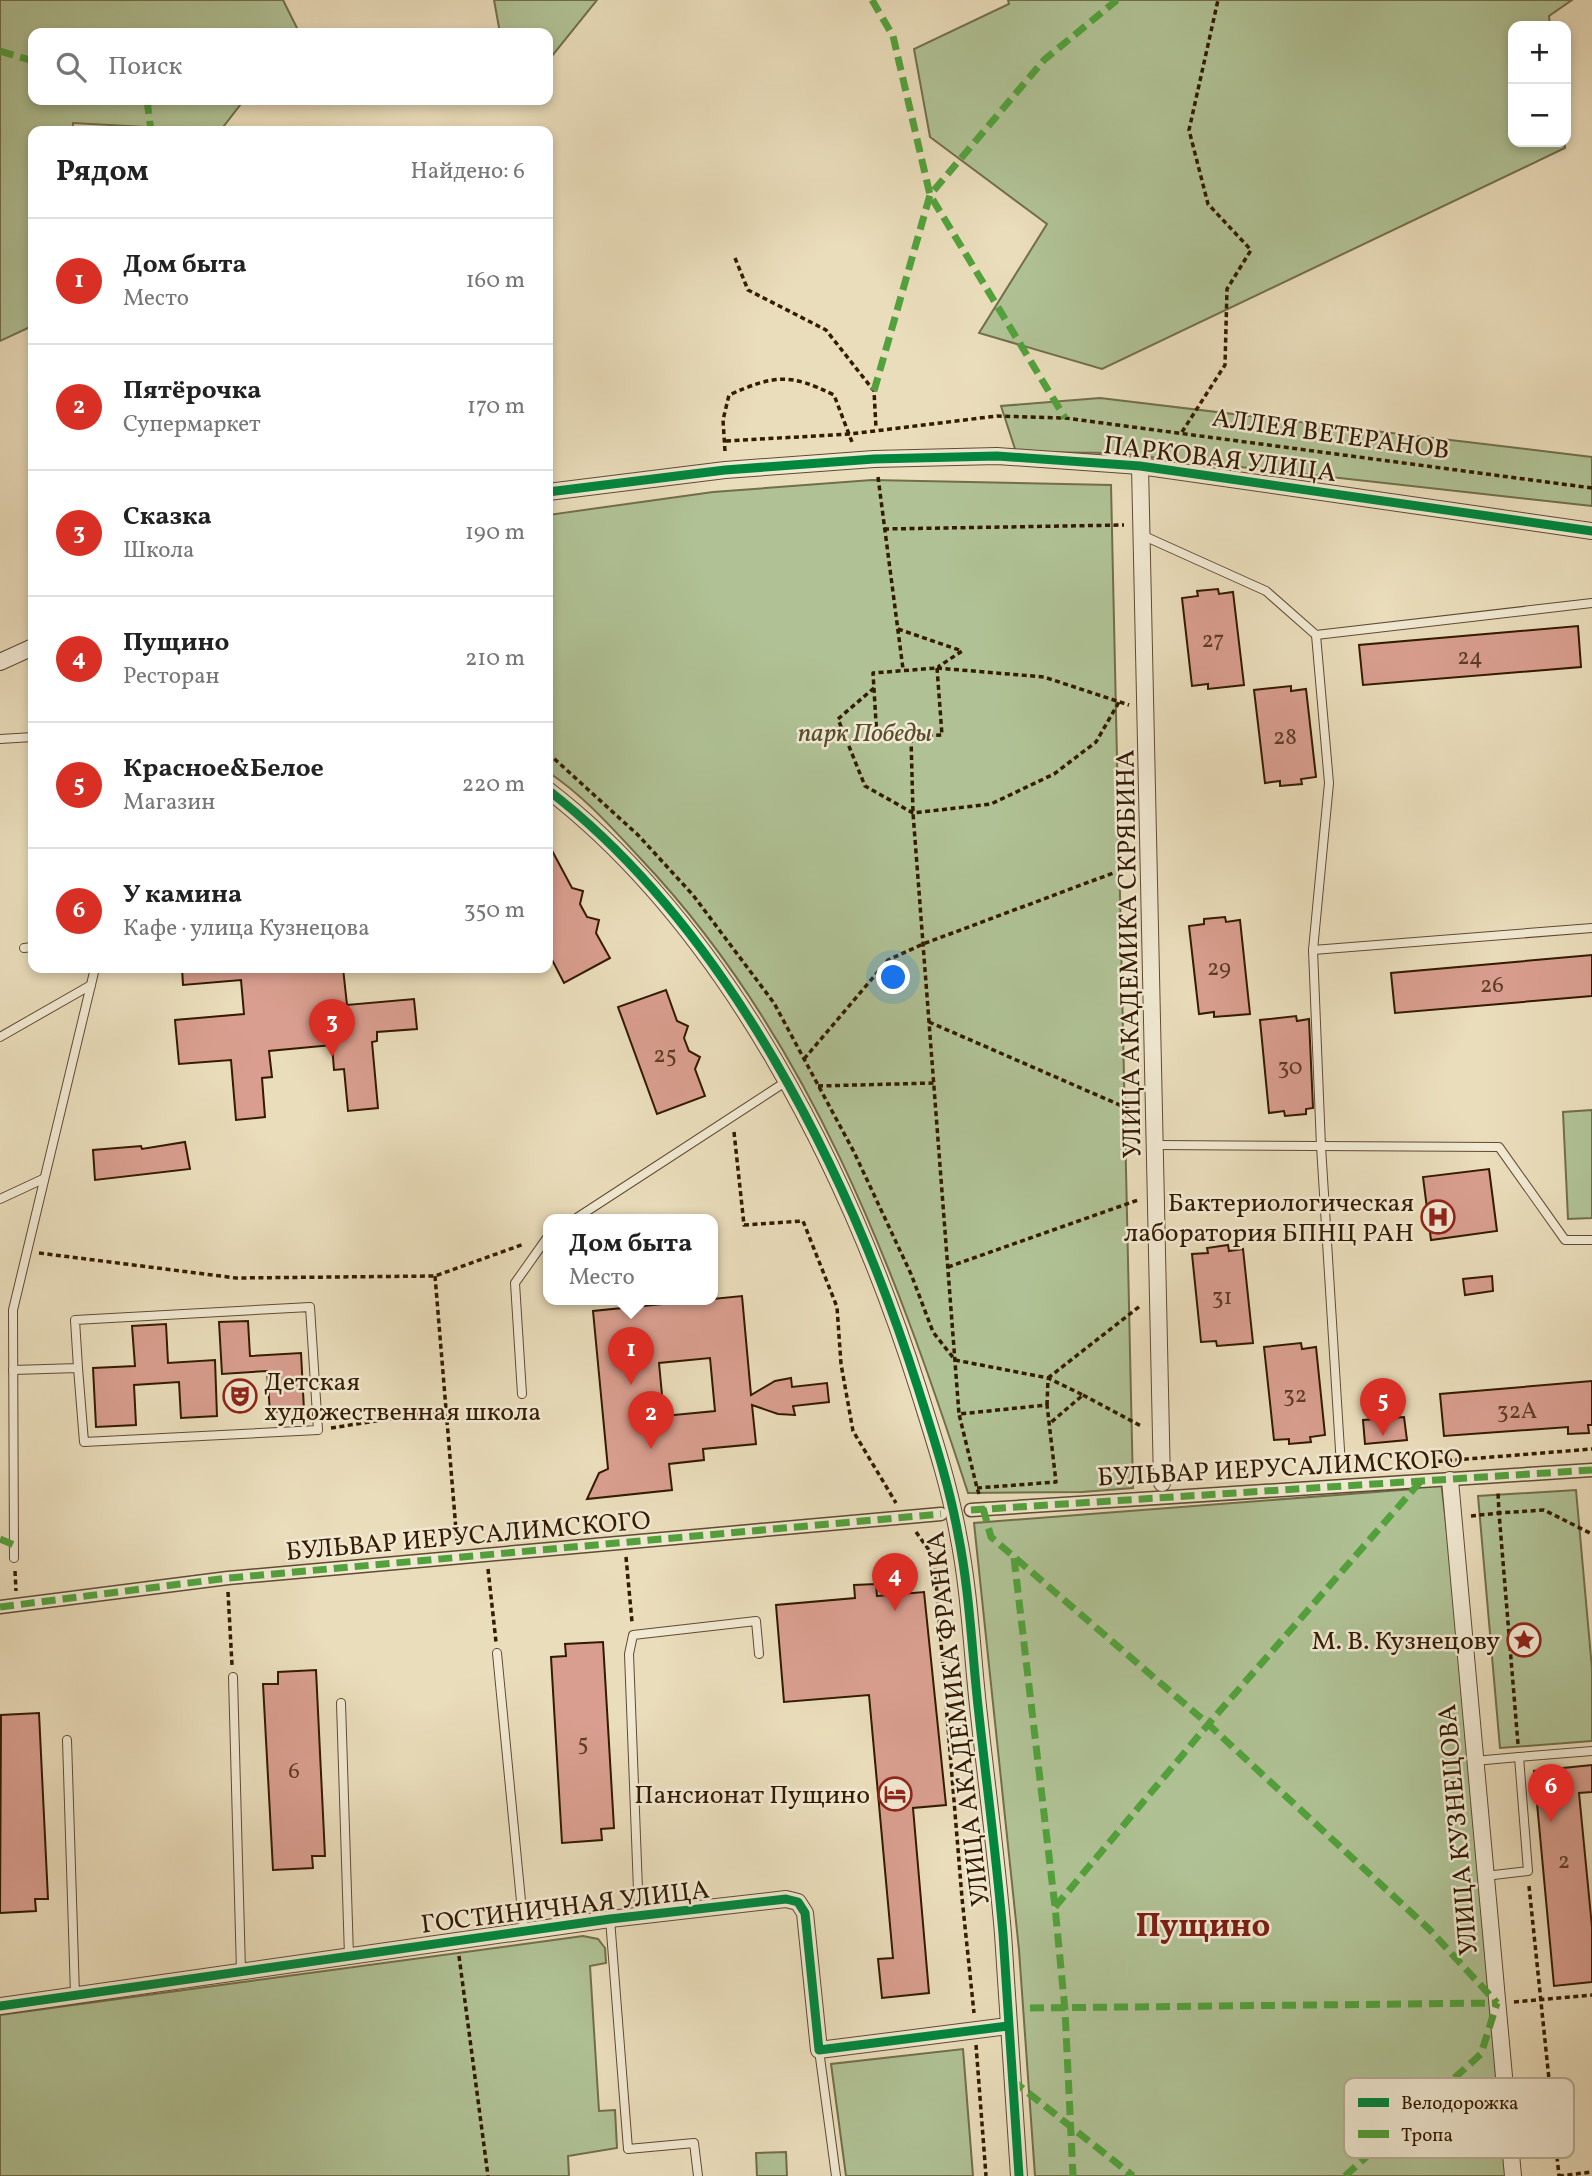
<!DOCTYPE html>
<html lang="ru">
<head>
<meta charset="utf-8">
<style>
  :root { --surface:#fff; --page:#f2f2f2; --text:#222; --muted:#767676; --line:#e0e0e0; --accent:#d93025 }
  body { margin:0; font-family:Vollkorn,serif; background:var(--page); color:var(--text) }
  .controls { position:absolute; right:21px; top:21px; display:grid; overflow:hidden; border-radius:14px; box-shadow:0 4px 10px #0003 }
  .controls button { width:63px; height:63px; display:grid; place-items:center; padding:0; border:0; border-bottom:2px solid var(--line); background:var(--surface); color:var(--text); font:35px sans-serif }
  .you { position:absolute; left:894px; top:978px; width:24px; height:24px; margin:-18px; border:5px solid #fff; border-radius:50%; background:#1a73e8; box-shadow:0 0 0 10px #1a73e833 }
  .badge { display:grid; place-items:center; width:46px; height:46px; border-radius:50%; background:var(--accent); color:#fff; font-size:23px; font-weight:700 }
  .pin { position:absolute; translate:-50% -58px; filter:drop-shadow(0 2px 4px #0008) }
  .pin::after { content:''; position:absolute; top:37px; width:24px; height:21px; background:inherit; clip-path:polygon(0 0,100% 0,50% 100%) }
  .popup { position:absolute; left:543px; top:1214px; width:175px; height:91px; box-sizing:border-box; display:grid; place-content:center; border-radius:14px; background:var(--surface); filter:drop-shadow(0 2px 5px #0005); font-size:23px; white-space:nowrap; color:var(--muted) }
  .popup b { font-size:26px; color:var(--text) }
  .popup::after { content:''; position:absolute; left:50%; top:100%; margin-left:-14px; border:14px solid transparent; border-top-color:var(--surface) }
  .list { margin:0; padding:0; list-style:none }
  h2 { display:flex; justify-content:space-between; align-items:center; height:91px; margin:0; padding:0 28px; font-size:30px }
  h2 small { font-size:23px; font-weight:400; color:var(--muted) }
  .list li { display:grid; grid-template-columns:46px 1fr auto; gap:21px; align-items:center; box-sizing:border-box; height:126px; padding:0 28px; border-top:2px solid var(--line) }
  .list b { display:block; font-size:26px; white-space:nowrap }
  .list p { margin:0; font-size:23px; white-space:nowrap; color:var(--muted) }
  .list em { font-size:23px; font-style:normal; color:var(--muted) }
  .icon { flex:none; width:38px; height:38px; fill:none; stroke:currentColor; stroke-width:2; stroke-linecap:round; stroke-linejoin:round }
  .map { position:relative; flex:none; width:1592px; height:2176px; overflow:hidden }
  .search { position:absolute; background:var(--surface); box-shadow:0 4px 10px #0003; left:28px; top:28px; width:525px; height:77px; display:flex; align-items:center; gap:18px; box-sizing:border-box; padding:0 24px; border-radius:14px; color:var(--muted); font-size:26px }
  .panel { position:absolute; background:var(--surface); box-shadow:0 4px 10px #0003; left:28px; top:126px; width:525px; height:847px; border-radius:14px }
  .map>svg:first-child { display:block }
</style>
</head>
<body>
<div class="map">
<svg width="1592" height="2176" viewBox="0 0 1592 2176">
  <rect width="100%" height="100%" fill="#eaddbb"/>
  <filter id="stains"><feTurbulence type="fractalNoise" baseFrequency=".00286" numOctaves="4"/><feColorMatrix values="0 0 0 0 .2 0 0 0 0 .09 0 0 0 0 .02 0 0 0 .5 -.17"/></filter>
  <radialGradient id="worn" r=".72"><stop offset=".6" stop-color="#630" stop-opacity="0"/><stop offset="1" stop-color="#630" stop-opacity=".3"/></radialGradient>
  <g fill="#b0c295" stroke="#726e4b" stroke-width="2">
    <polygon points="0,0 283,0 298,30 295,33 33,33 33,100 244,100 220,131 73,123 73,131 33,131 33,330 30,327 0,341"/>
    <polygon points="494,0 597,0 548,61 548,33 500,33"/>
    <polygon points="1008,0 1572,0 1549,16 1550,26 1513,26 1513,142 1564,142 1565,148 1102,369 979,333 1047,224 930,137 914,49 1009,4"/>
    <polygon points="1100,398 1592,457 1592,506 1114,453 1016,452 1001,406"/>
    <path d="M872 480 1111 485 1133 1488 1082 1492 968 1493C894 1265 808 1035 640 858 611 827 584 796 548 772V515L713 492Z"/>
    <polygon points="1592,1110 1592,1218 1568,1219 1563,1112"/>
    <polygon points="1441,1481 1474,1761 1506,2176 1035,2176 1019,1950 974,1523 1414,1489"/>
    <polygon points="1576,1490 1592,1669 1592,1741 1500,1748 1478,1496"/>
    <polygon points="583,1936 598,1939 605,1948 606,1963 590,1966 599,2111 615,2110 617,2148 568,2156 569,2176 0,2176 0,2015"/>
    <polygon points="963,2049 973,2176 846,2176 831,2064"/>
    <polygon points="786,2152 787,2176 757,2176 756,2153"/>
  </g>
  <g fill="#d99e8f" stroke="#331a01" stroke-width="2" fill-rule="evenodd">
    <polygon points="1218,589 1219,594 1233,592 1244,685 1208,689 1208,684 1192,686 1182,598 1198,596 1197,591"/>
    <polygon points="1578,626 1581,667 1363,685 1359,645"/>
    <polygon points="1291,686 1291,691 1306,689 1316,777 1301,779 1302,784 1280,786 1280,781 1265,783 1254,690"/>
    <polygon points="548,843 572,888 583,891 580,904 587,917 599,920 596,933 610,958 564,983 548,952"/>
    <polygon points="1225,917 1226,922 1240,920 1250,1014 1214,1017 1214,1012 1199,1014 1189,926 1204,924 1204,919"/>
    <polygon points="1592,955 1592,996 1395,1013 1391,973"/>
    <polygon points="182,968 343,968 347,1005 414,999 417,1029 377,1032 377,1041 372,1042 378,1108 348,1111 344,1069 334,1070 332,1045 269,1051 272,1077 262,1078 265,1117 236,1120 231,1060 179,1064 175,1020 244,1014 241,980 183,985"/>
    <polygon points="666,990 677,1021 688,1026 684,1038 689,1051 700,1057 695,1069 705,1096 657,1114 618,1007"/>
    <polygon points="1296,1016 1297,1021 1309,1019 1313,1108 1306,1109 1306,1114 1285,1116 1284,1111 1269,1113 1260,1020"/>
    <polygon points="185,1142 190,1169 95,1180 93,1150 141,1146 142,1149"/>
    <polygon points="1489,1169 1497,1231 1431,1240 1423,1177"/>
    <polygon points="1228,1245 1229,1251 1243,1249 1253,1343 1217,1346 1216,1341 1201,1342 1192,1254 1208,1253 1207,1248"/>
    <polygon points="1492,1276 1493,1291 1465,1295 1463,1279"/>
    <path d="M742 1296 751 1395 775 1381 791 1378 792 1387 827 1383 829 1402 793 1406 795 1415 778 1414 752 1405 756 1444 703 1449 704 1460 669 1464 672 1490 587 1499 599 1473 608 1469 593 1311ZM710 1358 715 1411 664 1416 659 1363Z"/>
    <polygon points="248,1321 250,1356 301,1353 304,1410 270,1412 267,1371 222,1374 219,1322"/>
    <polygon points="166,1324 168,1363 215,1360 217,1416 181,1418 179,1382 134,1385 136,1425 96,1427 93,1368 135,1366 132,1326"/>
    <polygon points="1301,1343 1302,1349 1316,1347 1325,1435 1310,1437 1311,1442 1289,1444 1289,1439 1274,1440 1264,1347"/>
    <polygon points="1592,1381 1592,1425 1588,1425 1589,1433 1568,1434 1568,1427 1444,1436 1440,1394"/>
    <polygon points="1404,1417 1407,1440 1365,1444 1363,1420"/>
    <polygon points="876,1584 877,1596 924,1592 946,1805 913,1808 929,1993 882,1998 878,1959 893,1958 869,1695 784,1702 776,1605 855,1598 854,1585"/>
    <polygon points="603,1642 614,1828 601,1829 602,1840 562,1843 551,1657 566,1656 565,1644"/>
    <polygon points="316,1670 325,1856 312,1856 313,1868 273,1870 263,1684 278,1684 278,1672"/>
    <polygon points="39,1713 48,1899 35,1899 36,1911 0,1913 1,1715"/>
    <polygon points="1592,1765 1592,1792 1579,1793 1592,1927 1592,1982 1554,1986 1534,1771"/>
  </g>
  <g fill="none" stroke-linecap="round" stroke-linejoin="round">
    <defs>
      <g id="service">
        <polyline points="1144,536 1266,591 1316,635 1592,603"/>
        <polyline points="0,739 33,737"/>
        <polyline points="24,948 33,947"/>
        <polyline points="1313,950 1329,783 1316,635"/>
        <polyline points="0,1037 91,985"/>
        <polyline points="1157,1145 1499,1147 1565,1240 1592,1240"/>
        <polyline points="0,1199 43,1179"/>
        <polyline points="575,1219 787,1081"/>
        <polyline points="13,1370 78,1368 75,1320 310,1307 318,1430 84,1442 78,1368"/>
        <polyline points="522,1394 515,1283 549,1235"/>
        <polyline points="1341,1466 1321,1146 1313,950 1592,928"/>
        <polyline points="14,1558 13,1310 95,968"/>
        <polyline points="497,1653 524,1932"/>
        <polyline points="233,1677 241,1971"/>
        <polyline points="341,1703 349,1956"/>
        <polyline points="67,1740 75,1995"/>
        <polyline points="1474,1761 1519,1757"/>
        <polyline points="1485,1876 1528,1871 1519,1757 1592,1751"/>
        <polyline points="639,1916 629,1654 633,1635 756,1621 759,1654"/>
        <polyline points="610,1919 628,2149 694,2143 698,2176"/>
        <polyline points="819,2050 836,2176"/>
      </g>
      <g id="pedestrian">
        <polyline points="971,1510 1592,1470"/>
        <polyline points="0,1607 228,1578 941,1514"/>
      </g>
      <g id="minor">
        <polyline points="1140,466 1162,1483"/>
        <polyline points="548,492 725,470 874,459 997,456 1140,466 1592,531"/>
        <polyline points="0,662 33,647"/>
        <path d="M548 790C728 929 850 1174 918 1388 933 1436 949 1484 958 1534 970 1593 972 1655 979 1715 987 1788 997 1861 1003 1934 1009 2014 1013 2095 1019 2176"/>
        <polyline points="1450,1480 1513,2176"/>
        <polyline points="0,2006 610,1919 786,1899 798,1902 805,1913 819,2050 1008,2026"/>
      </g>
    </defs>
    <use href="#service" stroke="#614b30" stroke-width="10"/>
    <use href="#pedestrian" stroke="#614b30" stroke-width="15"/>
    <use href="#minor" stroke="#614b30" stroke-width="18"/>
    <g stroke="#331a01" stroke-width="3.5" stroke-dasharray="5 3.5" stroke-linecap="butt">
      <polyline points="735,258 748,290 826,330 874,391 876,428"/>
      <polyline points="1182,432 1225,365 1227,289 1251,250 1208,204 1189,130 1218,0"/>
      <polyline points="726,441 850,434 997,416 1065,418 1592,488"/>
      <path d="M725 451 723 420 729 395C774 375 790 373 834 395L852 442"/>
      <polyline points="878,477 903,669"/>
      <polyline points="884,529 1124,525"/>
      <polyline points="898,629 962,651 938,667"/>
      <polygon points="937,668 942,735 877,739 873,673"/>
      <polyline points="937,668 1044,677 1129,705"/>
      <polyline points="874,688 838,719 865,786 913,813 991,804 1054,774 1096,742 1119,702"/>
      <polyline points="911,738 913,813 959,1414"/>
      <polyline points="548,753 638,835 693,895 774,1003 854,1152 911,1274 933,1332 955,1360 1048,1378 1083,1395 1049,1424"/>
      <polyline points="929,1022 1136,1112"/>
      <polyline points="804,1059 888,960 923,944 1132,866"/>
      <polyline points="818,1086 934,1083"/>
      <polyline points="734,1132 744,1225 803,1221 837,1307 841,1364 853,1431 896,1503"/>
      <polyline points="39,1253 236,1278 435,1276 524,1244"/>
      <polyline points="948,1267 1138,1200"/>
      <polyline points="435,1276 457,1542"/>
      <polyline points="1048,1378 1140,1306"/>
      <polyline points="1083,1395 1143,1427"/>
      <polyline points="1047,1405 1048,1379"/>
      <polyline points="331,1428 446,1410"/>
      <polyline points="1430,1462 1592,1449"/>
      <polyline points="977,1488 1056,1482 1047,1405 959,1414 977,1488 979,1494"/>
      <polyline points="1471,1516 1499,1513 1498,1493"/>
      <polyline points="916,1532 934,1557 962,1898 974,2013"/>
      <polyline points="626,1557 632,1622"/>
      <polyline points="488,1569 496,1642"/>
      <polyline points="15,1571 16,1591"/>
      <polyline points="228,1592 232,1665"/>
      <polyline points="1518,1744 1499,1513 1544,1510 1592,1534"/>
      <polyline points="1529,1886 1559,2176"/>
      <polyline points="459,1956 488,2176"/>
      <polyline points="1514,2002 1592,1995"/>
      <polyline points="976,2045 986,2176"/>
      <polyline points="1559,2176 1592,2172"/>
    </g>
    <use href="#service" stroke="#f1e9d3" stroke-width="8"/>
    <use href="#pedestrian" stroke="#f1e9d3" stroke-width="12"/>
    <use href="#minor" stroke="#f1e9d3" stroke-width="16"/>
    <g stroke="#52a13c" stroke-width="7" stroke-dasharray="14 7" stroke-linecap="butt">
      <polyline points="872,0 893,36 930,195 1065,418"/>
      <polyline points="0,51 33,61"/>
      <polyline points="147,100 151,131"/>
      <polyline points="874,391 930,195 1044,60 1117,0"/>
      <polyline points="983,1508 991,1537 1208,1724 1429,1929 1497,2003"/>
      <polyline points="971,1510 1592,1470"/>
      <polyline points="0,1539 14,1545"/>
      <polyline points="1014,1558 1055,1907 1065,2010 1073,2176"/>
      <polyline points="0,1607 228,1578 941,1514"/>
      <polyline points="1055,1907 1211,1721 1420,1482"/>
      <polyline points="1030,2008 1497,2003"/>
      <polyline points="1012,2080 1133,2176"/>
      <polyline points="1345,2176 1481,2054 1497,2003"/>
    </g>
    <defs>
      <g id="cycleway">
        <polyline points="548,492 725,470 874,459 997,456 1140,466 1592,531"/>
        <path d="M548 790C728 929 850 1174 918 1388 933 1436 949 1484 958 1534 970 1593 972 1655 979 1715 987 1788 997 1861 1003 1934 1009 2014 1013 2095 1019 2176"/>
        <polyline points="0,2006 610,1919 786,1899 798,1902 805,1913 819,2050 1008,2026"/>
      </g>
    </defs>
    <use href="#cycleway" stroke="#f1e9d3" stroke-width="13"/>
    <use href="#cycleway" stroke="#00873e" stroke-width="9"/>
  </g>
  <defs>
    <symbol id="hospital-ring" viewBox="-11 -11 22 22"><circle r="9.5" fill="#f1e9d3" stroke="#8f2418" stroke-width="1.5"/><path d="M-5-5h3v3.5h4V-5h3V5h-3V1.5h-4V5h-3Z" fill="#8f2418"/></symbol>
    <symbol id="theatre-ring" viewBox="-11 -11 22 22"><circle r="9.5" fill="#f1e9d3" stroke="#8f2418" stroke-width="1.5"/><path d="M-5-5.5Q0-4 5-5.5V0Q5 5 0 6Q-5 5-5 0ZM-3.3-2.5H-1v1.5H-3.3ZM1-2.5H3.3v1.5H1ZM-2.8 1Q0 5.5 2.8 1Z" fill="#8f2418"/></symbol>
    <symbol id="sight-ring" viewBox="-11 -11 22 22"><circle r="9.5" fill="#f1e9d3" stroke="#8f2418" stroke-width="1.5"/><path d="M0-6L1.8-2.2L6-1.7L2.9 1.2L3.7 5.4L0 3.3L-3.7 5.4L-2.9 1.2L-6-1.7L-1.8-2.2Z" fill="#8f2418"/></symbol>
    <symbol id="hotel-ring" viewBox="-11 -11 22 22"><circle r="9.5" fill="#f1e9d3" stroke="#8f2418" stroke-width="1.5"/><path d="M-6-4.5h1.5V1H6V5H4.5V3h-9V5H-6ZM-4 0a1.8 1.8 0 1 1 3.6 0ZM.5 0V-2.5h3Q6-2.5 6 0Z" fill="#8f2418"/></symbol>
  </defs>
  <g fill-rule="evenodd">
    <use href="#hospital-ring" x="1419" y="1198" width="38" height="38"/>
    <use href="#theatre-ring" x="221" y="1377" width="38" height="38"/>
    <use href="#sight-ring" x="1505" y="1621" width="38" height="38"/>
    <use href="#hotel-ring" x="876" y="1775" width="38" height="38"/>
  </g>
  <g text-anchor="middle" stroke-width="5" stroke-linejoin="round" paint-order="stroke">
    <g font-size="23" fill="#5c3b24">
      <text x="1213" y="647">27</text>
      <text x="1470" y="664">24</text>
      <text x="1285" y="744">28</text>
      <text x="1219" y="975">29</text>
      <text x="1492" y="992">26</text>
      <text x="665" y="1062">25</text>
      <text x="1290" y="1074">30</text>
      <text x="1222" y="1304">31</text>
      <text x="1295" y="1402">32</text>
      <text x="1517" y="1418">32А</text>
      <text x="583" y="1750">5</text>
      <text x="294" y="1778">6</text>
      <text x="1564" y="1868">2</text>
    </g>
    <g font-size="26" fill="#331a01" stroke="#f1e9d3">
      <text transform="translate(1331 433) rotate(8)" y="9">АЛЛЕЯ ВЕТЕРАНОВ</text>
      <text transform="translate(1220 458) rotate(7)" y="9">ПАРКОВАЯ УЛИЦА</text>
      <text transform="translate(1128 954) rotate(-91)" y="9">УЛИЦА АКАДЕМИКА СКРЯБИНА</text>
      <text transform="translate(1280 1467) rotate(-3)" y="9">БУЛЬВАР ИЕРУСАЛИМСКОГО</text>
      <text transform="translate(468 1535) rotate(-5)" y="9">БУЛЬВАР ИЕРУСАЛИМСКОГО</text>
      <text transform="translate(957 1719) rotate(-97)" y="9">УЛИЦА АКАДЕМИКА ФРАНКА</text>
      <text transform="translate(1457 1830) rotate(-95)" y="9">УЛИЦА КУЗНЕЦОВА</text>
      <text transform="translate(565 1906) rotate(-7)" y="9">ГОСТИНИЧНАЯ УЛИЦА</text>
    </g>
    <g font-size="26" font-style="italic" fill="#584c2d" stroke="#f1e9d3">
      <text x="865" y="741">парк Победы</text>
    </g>
    <g font-size="26" fill="#331a01" stroke="#f1e9d3" text-anchor="end">
      <text x="1414" y="1211">Бактериологическая<tspan x="1414" dy="30">лаборатория БПНЦ РАН</tspan></text>
      <text x="264" y="1390" text-anchor="start">Детская<tspan x="264" dy="30">художественная школа</tspan></text>
      <text x="1500" y="1649">М. В. Кузнецову</text>
      <text x="870" y="1803">Пансионат Пущино</text>
    </g>
    <g font-size="33" font-weight="bold" fill="#7a1f14" stroke="#f1e9d3">
      <text x="1203" y="1936">Пущино</text>
    </g>
  </g>
  <rect x="1344" y="2078" width="230" height="80" rx="10" fill="#f1e9d3" stroke="#b8ab94" stroke-width="2"/>
  <rect x="1358" y="2098" width="31" height="9" fill="#00873e"/>
  <rect x="1358" y="2130" width="31" height="8" fill="#52a13c"/>
  <g font-size="19" fill="#331a01">
    <text x="1401" y="2109">Велодорожка</text>
    <text x="1401" y="2141">Тропа</text>
  </g>
  <rect width="100%" height="100%" filter="url(#stains)"/>
  <rect width="100%" height="100%" fill="url(#worn)"/>
</svg>
<div class="controls">
<button>+</button>
<button>−</button>
</div>
<div class="you"></div>
<div class="pin badge" style="left:631px;top:1385px">1</div>
<div class="popup"><b>Дом быта</b>Место</div>
<div class="pin badge" style="left:651px;top:1449px">2</div>
<div class="pin badge" style="left:332px;top:1057px">3</div>
<div class="pin badge" style="left:895px;top:1611px">4</div>
<div class="pin badge" style="left:1383px;top:1436px">5</div>
<div class="pin badge" style="left:1551px;top:1822px">6</div>
<div class="search"><svg class="icon" aria-label="search" viewBox="0 0 24 24"><circle cx="10" cy="10" r="6"/><path d="M15 15l6 6"/></svg>Поиск</div>
<section class="panel">
<h2>Рядом<small>Найдено: 6</small></h2>
<ul class="list">
<li><span class="badge">1</span><div><b>Дом быта</b><p>Место</p></div><em>160 m</em></li>
<li><span class="badge">2</span><div><b>Пятёрочка</b><p>Супермаркет</p></div><em>170 m</em></li>
<li><span class="badge">3</span><div><b>Сказка</b><p>Школа</p></div><em>190 m</em></li>
<li><span class="badge">4</span><div><b>Пущино</b><p>Ресторан</p></div><em>210 m</em></li>
<li><span class="badge">5</span><div><b>Красное&amp;Белое</b><p>Магазин</p></div><em>220 m</em></li>
<li><span class="badge">6</span><div><b>У камина</b><p>Кафе · улица Кузнецова</p></div><em>350 m</em></li>
</ul>
</section>
</div>
</body>
</html>
